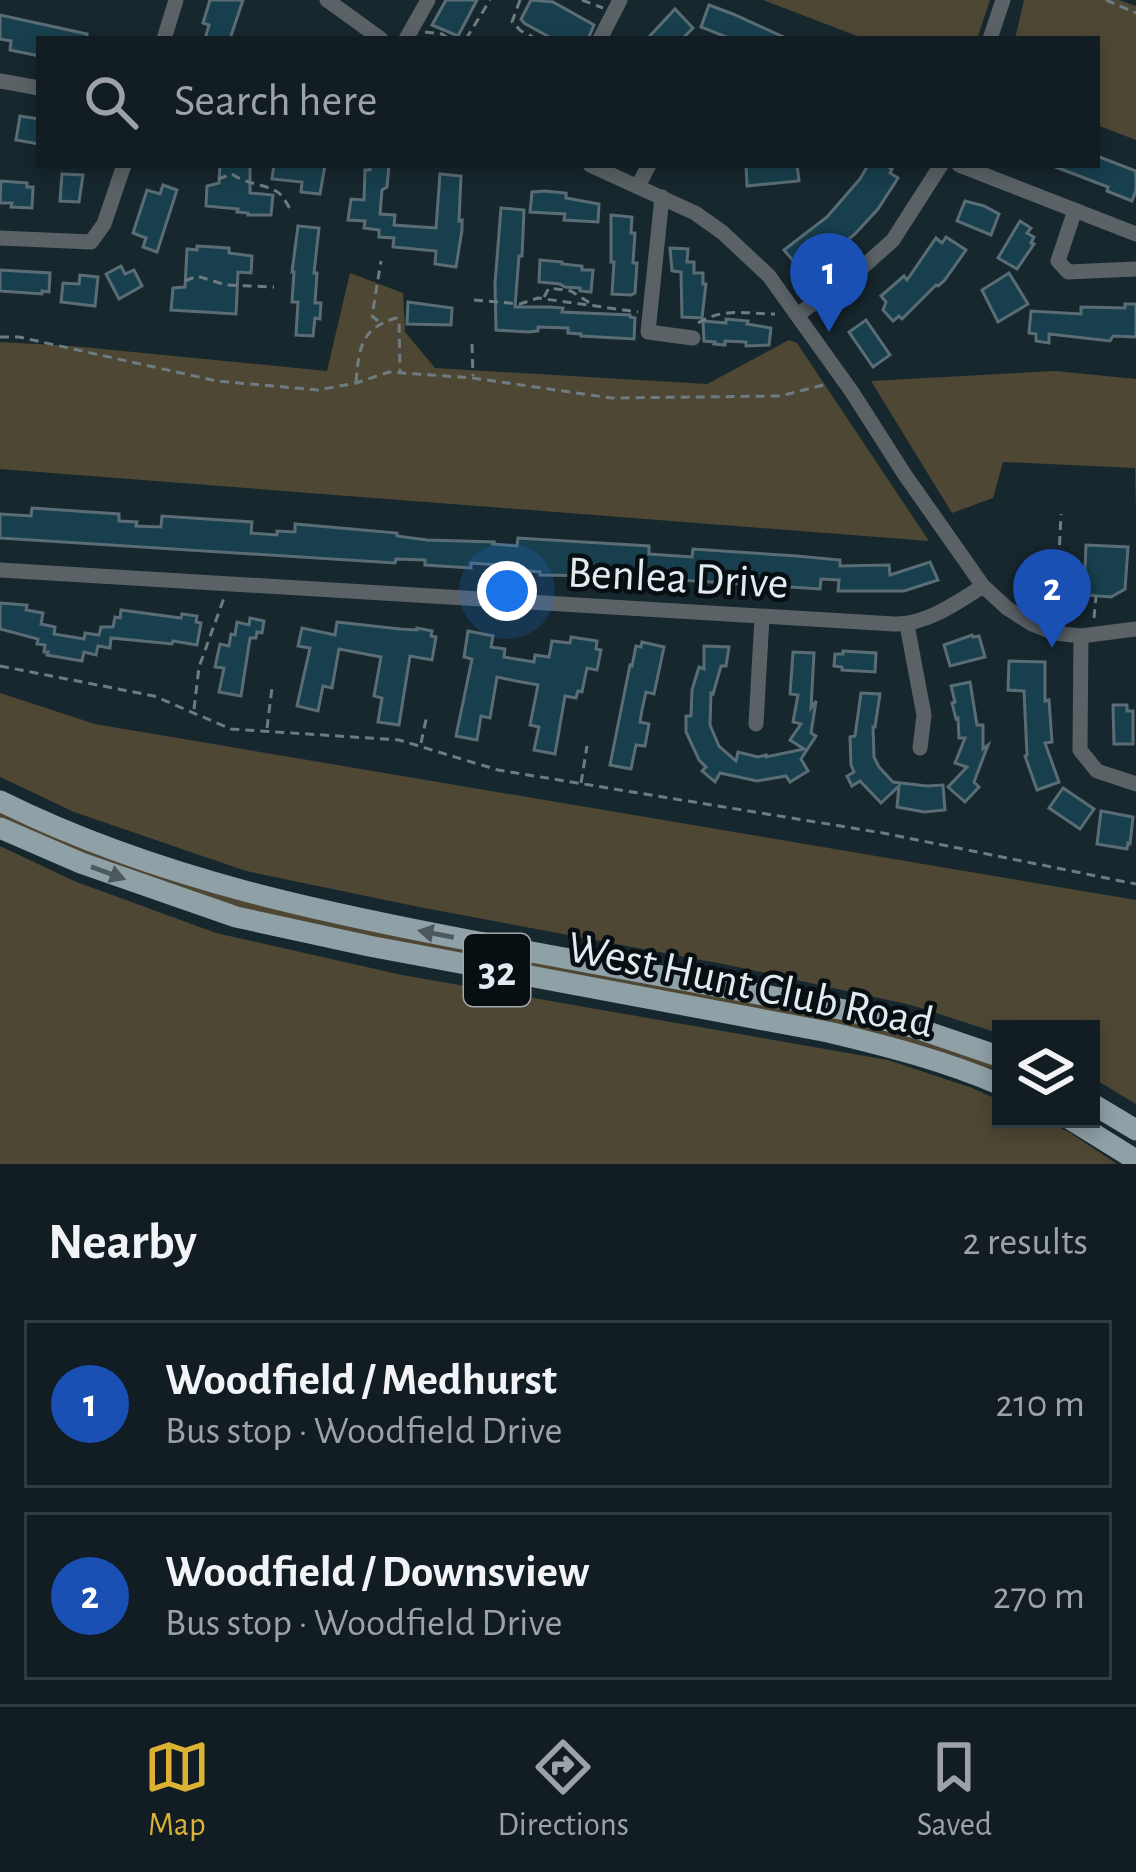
<!DOCTYPE html>
<html lang="en">
<head>
<meta charset="utf-8">
<style>
  :root { --surface:#111d22; --page:#1a262a; --text:#f1f3f6; --muted:#9ca2a5; --line:#303b40; --accent:#dcb233 }
  body { margin:0; font-family:"Alegreya Sans",sans-serif; background:var(--page); color:var(--text) }
  .controls { position:absolute; right:36px; bottom:36px; display:grid; overflow:hidden; border-radius:0px; box-shadow:0 6px 18px #0003 }
  .controls button { width:108px; height:108px; display:grid; place-items:center; padding:0; border:0; border-bottom:3px solid var(--line); background:var(--surface); color:var(--text); font:60px sans-serif }
  .you { position:absolute; left:507px; top:591px; width:42px; height:42px; margin:-30px; border:9px solid #fff; border-radius:50%; background:#1a73e8; box-shadow:0 0 0 18px #1a73e833 }
  .badge { display:grid; place-items:center; width:78px; height:78px; border-radius:50%; background:var(--accent); color:#fff; font-size:39px; font-weight:700 }
  .pin { position:absolute; translate:-50% -99px; filter:drop-shadow(0 3px 6px #0008) }
  .pin::after { content:''; position:absolute; top:63px; width:42px; height:36px; background:inherit; clip-path:polygon(0 0,100% 0,50% 100%) }
  .list { margin:0; padding:0; list-style:none }
  h2 { display:flex; justify-content:space-between; align-items:center; height:156px; margin:0; padding:0 48px; font-size:51px }
  h2 small { font-size:39px; font-weight:400; color:var(--muted) }
  .list li { display:grid; grid-template-columns:78px 1fr auto; gap:36px; align-items:center; box-sizing:border-box; height:168px; margin:0 24px 24px; padding:0 24px; border:3px solid var(--line); border-radius:0px }
  .list b { display:block; font-size:45px; white-space:nowrap }
  .list p { margin:0; font-size:39px; white-space:nowrap; color:var(--muted) }
  .list em { font-size:39px; font-style:normal; color:var(--muted) }
  .icon { flex:none; width:66px; height:66px; fill:none; stroke:currentColor; stroke-width:2; stroke-linecap:round; stroke-linejoin:round }
  .map { position:relative; flex:none; width:1136px; height:1164px; overflow:hidden }
  .search { position:absolute; background:var(--surface); box-shadow:0 6px 18px #0003; left:36px; right:36px; top:36px; height:132px; display:flex; align-items:center; gap:30px; box-sizing:border-box; padding:0 42px; border-radius:0px; color:var(--muted); font-size:45px }
  .sheet { height:540px; background:var(--surface) }
  nav { display:flex; justify-content:space-around; align-items:center; box-sizing:border-box; height:168px; border-top:3px solid var(--line); background:var(--surface); font-size:33px; color:var(--muted) }
  nav a { display:grid; justify-items:center; gap:6px }
  nav .on { color:var(--accent) }
  .map>svg:first-child { display:block }
</style>
</head>
<body>
<div class="map">
<svg width="1136" height="1164" viewBox="0 0 1136 1164">
  <rect width="100%" height="100%" fill="#17272e"/>
  <g fill="#4e4734">
    <polygon points="763,0 990,0 977,39 865,39"/>
    <polygon points="1024,0 1119,0 1136,6 1136,140 1097,125 1097,39 1015,39"/>
    <polygon points="350,273 403,293 405,332 435,368 707,384 789,340 797,343 929,541 0,469 0,342 72,346 327,371"/>
    <polygon points="1055,371 1136,379 1136,514 1135,468 1003,462 993,498 952,513 871,381"/>
    <polygon points="0,693 95,724 1136,900 1136,1104 1091,1077 1091,1029 1001,1029 1001,1034 911,1005 728,965 419,907 246,871 74,812 0,777"/>
    <polygon points="0,809 128,863 908,1034 1001,1066 1001,1076 263,914 136,876 0,819"/>
    <polygon points="0,846 74,881 216,933 402,975 888,1060 972,1088 1001,1101 1001,1119 1041,1119 1069,1132 1117,1164 0,1164"/>
  </g>
  <g fill="#183f4d" stroke="#5a6d75" stroke-width="3">
    <polygon points="210,0 243,0 230,39 205,39 209,25 203,23"/>
    <polygon points="446,0 477,0 458,36 432,25"/>
    <polygon points="531,0 553,2 594,25 588,39 553,39 524,23 521,19"/>
    <polygon points="709,5 733,14 788,39 731,39 701,27"/>
    <polygon points="675,9 693,28 682,39 647,39"/>
    <polygon points="0,15 87,34 87,39 39,39 39,56 10,50 11,41 0,39"/>
    <polygon points="20,116 39,119 39,144 16,140"/>
    <polygon points="1097,156 1136,171 1136,190 1132,201 1107,191 1108,187 1053,166 1097,165"/>
    <polygon points="220,165 250,165 250,193 273,195 271,215 248,215 248,213 237,212 238,209 206,206 207,186 219,183"/>
    <polygon points="274,165 325,165 320,194 301,192 302,182 272,179"/>
    <polygon points="370,165 389,165 387,187 382,190 380,214 395,215 394,225 436,228 440,174 461,176 459,221 462,220 462,230 456,267 435,264 436,251 393,247 394,238 379,237 379,230 364,228 365,221 348,220 351,199 364,200 365,170 370,170"/>
    <polygon points="746,165 797,165 799,181 747,186"/>
    <polygon points="868,165 886,165 892,169 890,173 898,178 878,209 854,235 809,269 806,266 801,270 784,250 827,217 860,179"/>
    <polygon points="62,174 83,175 79,202 60,201"/>
    <polygon points="1,181 27,183 27,187 33,187 32,208 11,207 12,203 0,203"/>
    <polygon points="163,185 177,190 157,252 143,247 146,238 133,233 147,190 160,194"/>
    <polygon points="545,191 566,193 566,198 599,204 598,222 564,220 565,214 530,212 532,192"/>
    <polygon points="965,201 984,206 999,214 991,235 957,221"/>
    <polygon points="501,208 524,210 522,256 519,256 515,307 549,307 563,308 562,312 630,315 630,317 635,318 634,339 581,336 581,334 568,333 568,328 538,327 538,331 528,332 496,330 495,284"/>
    <polygon points="611,215 632,217 631,233 635,233 633,263 637,263 635,293 631,295 612,294 614,262 611,262"/>
    <polygon points="1020,221 1031,228 1027,233 1034,237 1031,243 1034,244 1017,269 998,258"/>
    <polygon points="298,226 319,228 314,273 317,273 315,303 321,303 320,319 315,318 313,336 296,335 298,302 292,302 294,272 292,272"/>
    <polygon points="946,237 966,250 944,281 938,286 936,285 902,319 899,316 893,321 883,310 886,302 881,296 904,276 907,280 936,238 942,243"/>
    <polygon points="197,246 229,248 229,253 252,256 251,273 238,272 236,314 171,310 173,288 185,287 187,249 197,250"/>
    <polygon points="670,248 688,249 687,262 694,262 694,273 703,273 703,284 706,284 702,318 682,317 681,272 672,271"/>
    <polygon points="540,260 562,262 562,264 582,266 582,270 593,270 591,292 580,291 580,288 565,287 560,284 539,282"/>
    <polygon points="121,266 125,274 134,270 142,286 119,299 106,274"/>
    <polygon points="0,270 50,273 49,292 42,291 42,294 0,291"/>
    <polygon points="1009,273 1028,304 998,322 982,290"/>
    <polygon points="80,275 98,277 95,306 61,302 63,283 79,284"/>
    <polygon points="408,302 452,308 451,325 407,324"/>
    <polygon points="1125,304 1136,304 1136,337 1113,336 1110,341 1049,334 1049,343 1036,341 1036,334 1029,333 1031,311 1081,314 1081,307 1125,308"/>
    <polygon points="726,319 748,321 747,324 771,328 769,345 746,346 746,342 725,341 725,345 714,344 715,342 704,341 703,321 726,323"/>
    <polygon points="866,320 890,355 873,367 849,332"/>
    <polygon points="32,508 119,514 119,521 137,522 136,526 161,527 162,516 252,522 251,533 277,535 277,531 295,532 295,524 397,533 397,536 427,540 494,542 493,544 517,546 518,538 649,546 649,554 692,557 693,549 797,556 840,560 840,566 889,565 890,575 930,562 938,580 904,591 838,591 839,580 821,579 820,589 679,580 680,578 669,577 540,575 540,572 504,569 498,565 471,563 471,568 425,565 425,560 396,559 395,563 0,538 0,514 31,516"/>
    <polygon points="1086,545 1128,547 1125,589 1111,597 1063,593 1064,568 1085,569"/>
    <polygon points="0,603 27,605 26,610 43,613 41,624 55,627 54,634 84,639 85,633 99,635 101,627 113,627 115,617 120,618 121,610 181,618 182,614 197,616 196,622 201,623 197,645 173,641 172,644 111,638 110,648 98,646 96,655 84,652 82,661 47,655 48,652 44,652 45,645 37,644 38,639 0,629"/>
    <polygon points="250,618 264,621 262,633 257,632 256,638 250,638 241,696 219,692 224,668 215,667 220,644 229,646 231,634 235,635 237,622 249,625"/>
    <polygon points="337,622 400,629 417,630 417,628 432,631 431,636 436,637 432,660 410,656 399,725 378,722 382,698 374,696 381,657 339,649 332,688 323,686 318,711 297,706 310,648 298,646 302,628 335,635"/>
    <polygon points="468,631 493,636 491,647 505,649 504,657 534,662 535,655 549,657 552,641 570,643 571,637 597,641 596,649 601,650 597,670 587,668 582,692 578,691 576,698 565,696 555,754 534,750 539,727 530,725 538,685 516,681 497,677 490,718 481,716 477,740 456,736 472,659 464,657"/>
    <polygon points="972,635 973,637 979,636 985,657 950,666 944,645"/>
    <polygon points="642,642 664,647 654,694 646,692 642,710 640,722 649,724 645,746 636,745 631,769 610,765 630,665 632,666 636,646 641,647"/>
    <polygon points="704,646 729,647 726,666 721,666 713,694 711,693 710,725 719,746 736,761 738,752 758,757 766,755 766,757 804,749 790,740 801,724 793,722 798,695 790,694 793,652 814,653 811,708 816,701 811,733 816,736 801,759 808,771 790,782 786,776 757,781 720,773 715,782 702,771 706,767 699,760 686,732 686,716 691,716 692,690 699,667 704,669"/>
    <polygon points="843,651 876,653 875,672 842,670 842,667 834,666 835,654 843,654"/>
    <polygon points="1009,661 1045,662 1045,701 1049,700 1052,742 1045,743 1059,782 1037,790 1025,756 1027,755 1024,691 1008,690"/>
    <polygon points="970,682 977,725 983,725 983,749 988,745 974,782 979,787 965,802 948,787 967,767 955,763 965,738 959,738 958,718 956,719 952,703 955,702 951,686"/>
    <polygon points="861,693 880,694 875,727 873,727 874,757 879,767 893,782 927,786 943,785 945,810 924,812 897,807 899,786 881,803 860,781 852,786 847,776 854,772 851,765 850,737 855,736"/>
    <polygon points="1113,705 1127,705 1127,711 1133,711 1133,744 1114,744"/>
    <polygon points="1063,788 1094,809 1080,829 1049,808"/>
    <polygon points="1101,811 1133,817 1130,844 1128,843 1127,849 1097,844"/>
  </g>
  <g fill="none" stroke-linecap="round" stroke-linejoin="round">
    <g stroke="#6e7c82" stroke-width="3" stroke-dasharray="9 6" stroke-linecap="butt">
      <polyline points="520,0 512,22 521,31 537,39"/>
      <polyline points="582,0 603,8"/>
      <polyline points="1106,0 1136,13"/>
      <polyline points="425,32 442,34 450,39"/>
      <polyline points="466,39 490,0"/>
      <path d="M218 179 232 174C247 185 269 184 280 194 285 199 288 206 292 212"/>
      <polyline points="185,281 197,276 226,285 274,287"/>
      <polyline points="544,297 549,288 571,291 590,303"/>
      <polyline points="474,300 520,304 538,298 638,312"/>
      <polyline points="378,321 372,316 381,261"/>
      <path d="M698 323C724 307 747 314 775 314"/>
      <polyline points="0,337 19,337 217,381 318,390 356,383 389,372 473,378 611,398 781,396 827,384"/>
      <polyline points="472,344 473,376"/>
      <path d="M356 382C359 348 361 328 396 318L399 320 400 372"/>
      <polyline points="1094,618 1096,596"/>
      <polyline points="1056,620 1061,514"/>
      <polyline points="0,666 154,696 231,729 399,740 498,770 883,833 1136,884"/>
      <polyline points="194,709 199,667 224,598"/>
      <polyline points="267,728 272,688"/>
      <polyline points="421,743 427,715"/>
      <polyline points="581,783 587,746"/>
    </g>
    <g stroke="#5a6266" stroke-width="15">
      <polyline points="327,0 381,39"/>
      <polyline points="164,39 176,0"/>
      <polyline points="406,39 428,0"/>
      <polyline points="600,39 620,0"/>
      <polyline points="990,39 1003,0"/>
      <polyline points="0,81 39,88"/>
      <polyline points="590,165 695,213 722,232 769,276 852,392 905,475 983,586 1007,608 1032,624 1055,633 1081,636 1136,629"/>
      <polyline points="959,165 1136,234"/>
      <polyline points="638,186 649,165"/>
      <polyline points="662,197 648,332 693,338"/>
      <polyline points="1075,210 1058,261 1068,272 1136,269"/>
      <polyline points="0,238 91,242 104,224 124,165"/>
      <polyline points="797,315 855,274 893,240 941,165"/>
      <path d="M0 570 894 624C926 625 958 602 983 586"/>
      <polyline points="907,625 924,715 920,748"/>
      <polyline points="1081,636 1080,750 1097,771 1136,784"/>
      <polyline points="756,724 762,617"/>
    </g>
    <g stroke="#8fa0a7" stroke-width="21">
      <path d="M0 801C159 880 332 915 505 947 618 968 731 989 845 1010L916 1028 1001 1057"/>
      <path d="M0 828 81 863 236 917 369 946 828 1032C887 1046 945 1061 1001 1085"/>
      <polyline points="1091,1103 1136,1130"/>
      <polyline points="1070,1119 1136,1160"/>
    </g>
  </g>
  <defs><path id="oneway-solid" d="M-6-.8H1V-3.2L6.5 0L1 3.2V.8H-6Z" transform="scale(3)"/></defs>
  <g fill="#4c585c">
    <use href="#oneway-solid" transform="translate(108 873) rotate(20)"/>
    <use href="#oneway-solid" transform="translate(436 934) rotate(-169)"/>
  </g>
  <g text-anchor="middle" stroke-width="9" stroke-linejoin="round" paint-order="stroke">
    <rect fill="#080f12" stroke="#a0a9ad" stroke-width="3" x="464" y="934" width="66" height="72" rx="9"/>
    <g font-size="42" font-weight="bold" fill="#e1ebf0">
      <text x="497" y="985">32</text>
    </g>
    <g font-size="45" fill="#e1ebf0" stroke="#080f12">
      <text transform="translate(678 576) rotate(3)" y="16">Benlea Drive</text>
      <text transform="translate(751 983) rotate(12)" y="16">West Hunt Club Road</text>
    </g>
  </g>
</svg>
<div class="controls">
<button><svg class="icon" aria-label="layers" viewBox="0 0 24 24"><path d="M12 4l9 5-9 5-9-5zM3 14l9 5 9-5"/></svg></button>
</div>
<div class="you"></div>
<div class="pin badge" style="left:829px;top:332px;background:#1a4fb4">1</div>
<div class="pin badge" style="left:1052px;top:648px;background:#1a4fb4">2</div>
<div class="search"><svg class="icon" aria-label="search" viewBox="0 0 24 24"><circle cx="10" cy="10" r="6"/><path d="M15 15l6 6"/></svg>Search here</div>
</div>
<section class="sheet">
<h2>Nearby<small>2 results</small></h2>
<ul class="list">
<li><span class="badge" style="background:#1a4fb4">1</span><div><b>Woodfield / Medhurst</b><p>Bus stop · Woodfield Drive</p></div><em>210 m</em></li>
<li><span class="badge" style="background:#1a4fb4">2</span><div><b>Woodfield / Downsview</b><p>Bus stop · Woodfield Drive</p></div><em>270 m</em></li>
</ul>
</section>
<nav>
<a class="on"><svg class="icon" aria-label="map" viewBox="0 0 24 24"><path d="M3 6l6-2 6 2 6-2v14l-6 2-6-2-6 2zM9 4v14M15 6v14"/></svg>Map</a>
<a><svg class="icon" aria-label="directions" viewBox="0 0 24 24"><path d="M12 3l9 9-9 9-9-9zM9 14v-3h6M13 9l2 2-2 2"/></svg>Directions</a>
<a><svg class="icon" aria-label="saved" viewBox="0 0 24 24"><path d="M7 4h10v16l-5-4-5 4z"/></svg>Saved</a>
</nav>
</body>
</html>
